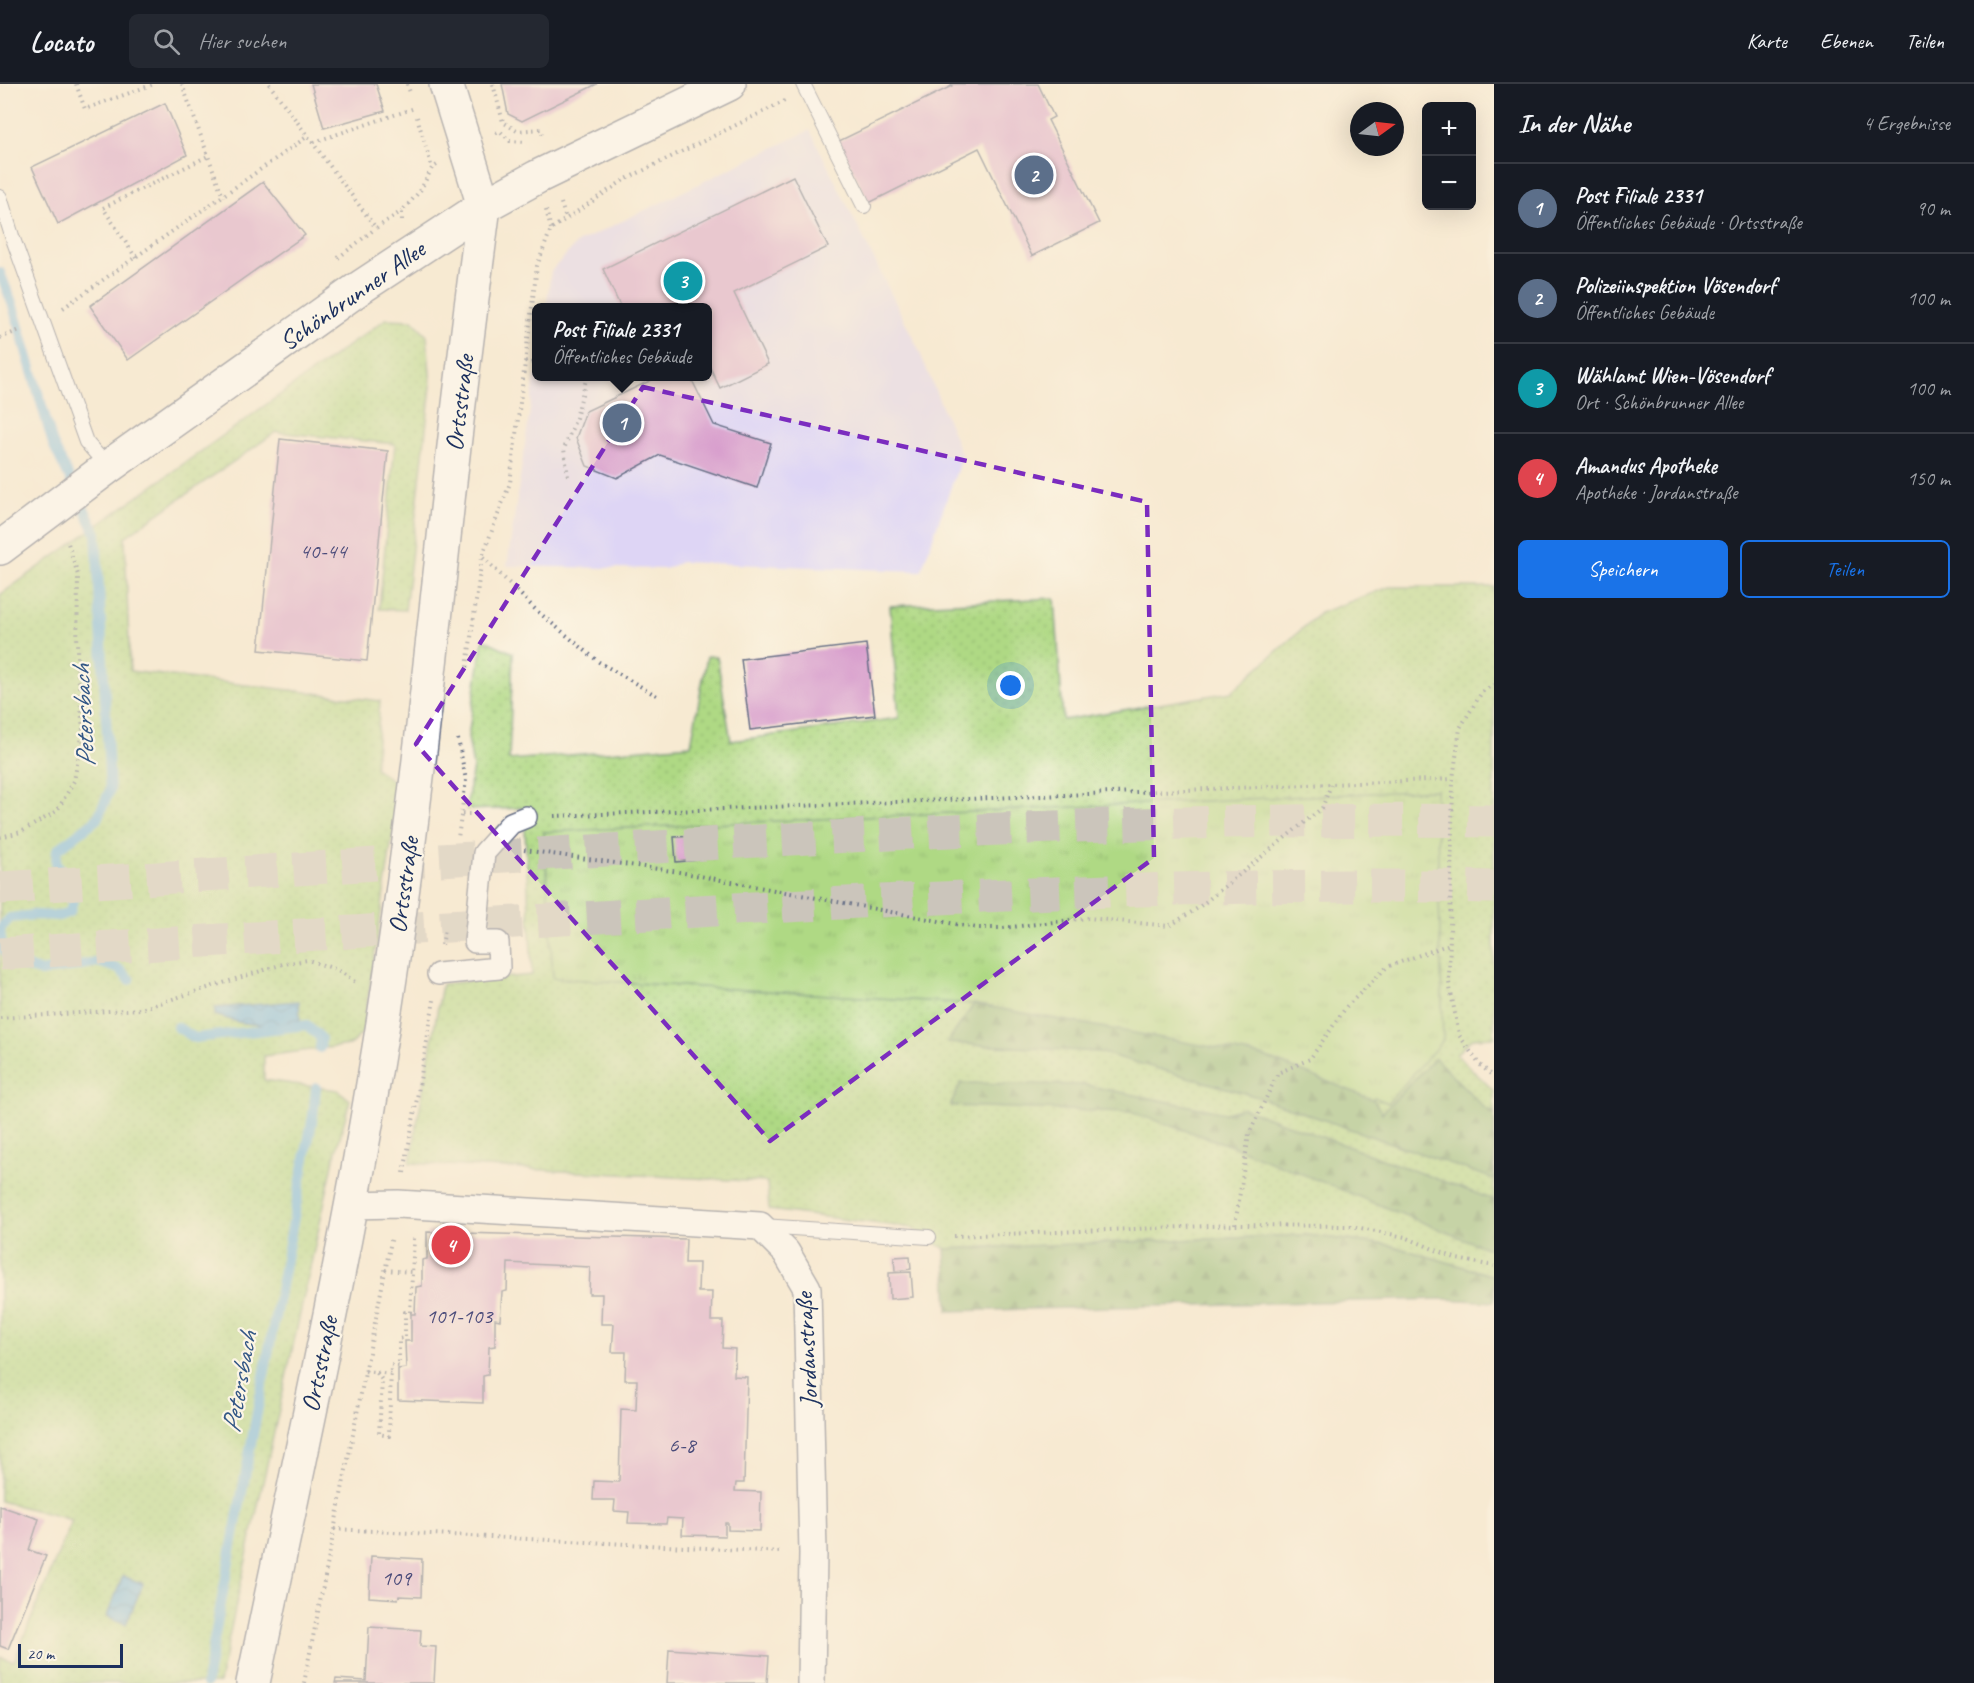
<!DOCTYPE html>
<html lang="de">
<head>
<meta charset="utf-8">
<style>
  :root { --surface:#171b24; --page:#242831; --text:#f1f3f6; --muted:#9ea1a6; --line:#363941; --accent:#1a73e8 }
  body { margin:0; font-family:Caveat,sans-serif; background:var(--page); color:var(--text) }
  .controls { position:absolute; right:18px; top:18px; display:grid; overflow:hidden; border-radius:9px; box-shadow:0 6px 24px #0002 }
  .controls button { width:54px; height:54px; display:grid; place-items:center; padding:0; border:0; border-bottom:2px solid var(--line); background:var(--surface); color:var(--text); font:30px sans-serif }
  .compass { position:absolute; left:1350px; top:18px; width:54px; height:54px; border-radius:50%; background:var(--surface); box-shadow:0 6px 24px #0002; rotate:75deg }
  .scale { position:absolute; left:18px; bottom:15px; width:105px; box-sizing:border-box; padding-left:6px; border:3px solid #1b2f5e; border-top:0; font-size:16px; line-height:21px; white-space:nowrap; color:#1b2f5e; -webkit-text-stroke:4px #fcf5e5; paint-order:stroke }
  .you { position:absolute; left:1011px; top:602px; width:21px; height:21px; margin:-15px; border:4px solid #fff; border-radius:50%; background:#1a73e8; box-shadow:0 0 0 9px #1a73e833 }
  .badge { display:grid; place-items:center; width:39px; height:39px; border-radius:50%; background:var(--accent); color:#fff; font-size:20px; font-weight:700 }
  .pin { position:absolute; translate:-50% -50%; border:3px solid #fff; box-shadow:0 2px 6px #0006 }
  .popup { position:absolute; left:532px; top:219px; width:180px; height:78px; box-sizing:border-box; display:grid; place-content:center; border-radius:9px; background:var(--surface); filter:drop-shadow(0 2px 4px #0005); font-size:20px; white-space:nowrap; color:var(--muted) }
  .popup b { font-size:22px; color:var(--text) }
  .popup::after { content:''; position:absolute; left:50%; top:100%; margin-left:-12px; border:12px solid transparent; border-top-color:var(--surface) }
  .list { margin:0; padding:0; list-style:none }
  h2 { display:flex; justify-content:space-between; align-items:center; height:78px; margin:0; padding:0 24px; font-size:26px }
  h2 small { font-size:20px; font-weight:400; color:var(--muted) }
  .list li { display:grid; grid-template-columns:39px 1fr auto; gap:18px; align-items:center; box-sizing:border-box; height:90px; padding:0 24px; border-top:2px solid var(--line) }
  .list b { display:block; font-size:22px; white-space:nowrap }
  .list p { margin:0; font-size:20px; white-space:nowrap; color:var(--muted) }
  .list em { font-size:20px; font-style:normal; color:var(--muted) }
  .actions { display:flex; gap:12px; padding:18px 24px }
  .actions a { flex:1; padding:14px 0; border:2px solid var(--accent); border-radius:9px; text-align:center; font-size:21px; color:var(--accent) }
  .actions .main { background:var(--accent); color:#fff }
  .icon { flex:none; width:33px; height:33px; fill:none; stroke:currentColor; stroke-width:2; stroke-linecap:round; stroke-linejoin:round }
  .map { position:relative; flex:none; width:1494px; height:1599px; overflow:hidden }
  header { display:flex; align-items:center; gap:36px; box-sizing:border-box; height:84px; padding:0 30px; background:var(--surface); border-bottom:2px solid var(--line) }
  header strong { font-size:28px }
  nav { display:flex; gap:33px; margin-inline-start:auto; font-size:21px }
  .search { width:420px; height:54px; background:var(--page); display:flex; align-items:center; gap:15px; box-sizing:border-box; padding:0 21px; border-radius:9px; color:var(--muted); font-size:22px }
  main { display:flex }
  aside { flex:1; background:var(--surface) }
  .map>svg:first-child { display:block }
</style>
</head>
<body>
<header>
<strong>Locato</strong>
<div class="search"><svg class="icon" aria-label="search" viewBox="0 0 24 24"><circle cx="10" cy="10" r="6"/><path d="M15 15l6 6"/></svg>Hier suchen</div>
<nav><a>Karte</a><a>Ebenen</a><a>Teilen</a></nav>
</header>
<main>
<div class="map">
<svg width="1494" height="1599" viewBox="0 0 1494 1599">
  <defs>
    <pattern id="grass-dots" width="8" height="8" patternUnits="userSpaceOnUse" patternTransform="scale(1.5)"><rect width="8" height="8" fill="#afd984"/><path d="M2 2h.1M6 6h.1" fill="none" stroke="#96bb74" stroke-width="1.8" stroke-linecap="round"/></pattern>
    <pattern id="forest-firs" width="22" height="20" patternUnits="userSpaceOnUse" patternTransform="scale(1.5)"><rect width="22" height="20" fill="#8bb972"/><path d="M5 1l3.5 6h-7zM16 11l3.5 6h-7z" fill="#719761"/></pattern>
    <pattern id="park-tufts" width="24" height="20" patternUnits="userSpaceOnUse" patternTransform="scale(1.5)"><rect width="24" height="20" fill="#afd984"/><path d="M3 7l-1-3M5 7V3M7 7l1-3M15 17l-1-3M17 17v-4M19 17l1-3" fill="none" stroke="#96bb74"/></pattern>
    <pattern id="water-waves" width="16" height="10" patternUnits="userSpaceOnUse" patternTransform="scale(1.5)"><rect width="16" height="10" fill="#6bb5e3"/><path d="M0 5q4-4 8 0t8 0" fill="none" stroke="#5794bb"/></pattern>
  </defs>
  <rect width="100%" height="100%" fill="#fcf5e5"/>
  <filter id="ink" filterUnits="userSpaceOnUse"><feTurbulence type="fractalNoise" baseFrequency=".0167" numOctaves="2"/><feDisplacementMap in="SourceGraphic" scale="12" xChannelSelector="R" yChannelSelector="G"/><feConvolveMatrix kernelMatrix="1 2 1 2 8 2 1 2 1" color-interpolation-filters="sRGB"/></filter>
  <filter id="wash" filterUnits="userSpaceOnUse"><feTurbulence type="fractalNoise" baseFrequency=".008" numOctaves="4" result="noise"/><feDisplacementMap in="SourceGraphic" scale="24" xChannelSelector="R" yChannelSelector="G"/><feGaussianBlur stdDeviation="1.35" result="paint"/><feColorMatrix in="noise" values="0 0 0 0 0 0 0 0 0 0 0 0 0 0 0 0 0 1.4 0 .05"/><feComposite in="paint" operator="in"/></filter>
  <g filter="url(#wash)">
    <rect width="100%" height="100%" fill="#f7ead2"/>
    <polygon fill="#ded5f5" points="810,46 918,264 962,372 921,487 681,478 665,485 507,482 536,285 536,292 708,292 708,224 546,223 551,187 577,159"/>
    <g fill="url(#grass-dots)" stroke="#658471" stroke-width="1.5">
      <polygon points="386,235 412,236 427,251 431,302 405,526 379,525 395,360 276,348 125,453 130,587 380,617 375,684 400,702 363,948 350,961 264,972 264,996 338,1006 350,1016 334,1075 219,1599 0,1599 0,1573 14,1577 72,1436 0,1417 0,511"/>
      <polygon points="1389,503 1494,503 1494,953 1473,954 1456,970 1494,1007 1494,1192 1389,1161 1306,1151 945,1165 913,1144 769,1126 767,1098 410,1079 442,900 532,891 524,724 466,726 473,683 468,653 483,555 513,569 509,676 691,661 707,572 717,573 731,657 899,634 890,522 1055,514 1063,636 1231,608 1320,529"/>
    </g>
    <g fill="url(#forest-firs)" stroke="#537468" stroke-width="1.5">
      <polygon points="974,920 1262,972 1373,1015 1382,1029 1435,974 1486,1025 1494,1028 1494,1095 1258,1013 1099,968 947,959"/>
      <polygon points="961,999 1085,1001 1225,1029 1243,1024 1494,1116 1494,1164 1486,1164 1235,1063 1130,1028 950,1022"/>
      <polygon points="1306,1151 1389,1161 1494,1192 1494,1218 1444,1215 948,1227 945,1165"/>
    </g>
    <polygon fill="url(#park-tufts)" stroke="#658471" stroke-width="1.5" points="1436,706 1443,956 1388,1019 1374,1013 1372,1015 1262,972 974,920 553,894 544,748"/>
    <g fill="url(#water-waves)" stroke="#4372a0" stroke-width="1.5">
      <polygon points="299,917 300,937 266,942 238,938 215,931 215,924"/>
      <polygon points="123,1492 143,1500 126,1540 107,1532"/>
    </g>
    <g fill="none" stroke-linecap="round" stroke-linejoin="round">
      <g stroke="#6bb5e3" stroke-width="10">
        <polyline points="0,188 13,222 53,360 96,449 110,706 97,735 57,766 56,779 63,790 74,813 70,828 59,832 34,831 10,834 0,845 2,863 14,878 41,888 98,878 119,885 130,896"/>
        <polyline points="177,943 195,954 307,941 321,954 320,964"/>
        <polyline points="206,1599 313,1032 316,1004"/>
      </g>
    </g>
    <g id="blocks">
      <g fill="#d89fcd">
        <polygon points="311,0 376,0 385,27 324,44"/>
        <polygon points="502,0 597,0 522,37 508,30"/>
        <polygon points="951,0 1038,0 1054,33 1048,36 1099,139 1032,172 979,64 869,119 839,57 952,2"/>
        <polygon points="165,19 187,71 58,140 32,83"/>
        <polygon points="793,92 828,163 734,209 768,280 720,304 708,279 708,224 621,224 603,185"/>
        <polygon points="263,98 305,151 128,276 90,222"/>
        <polygon points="660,292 690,292 714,341 771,359 757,404 660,371 617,394 587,382 576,354 586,327"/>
        <polygon points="280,355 388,367 367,577 259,566"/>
        <polygon points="866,560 875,631 750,646 741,575"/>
        <polygon points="697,752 699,776 676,778 674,753"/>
        <polygon points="427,1148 686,1155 685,1179 699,1179 698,1208 712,1208 711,1237 723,1237 722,1264 735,1265 734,1292 747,1293 744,1399 736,1399 735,1407 761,1408 760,1447 728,1446 728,1439 725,1439 725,1452 682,1451 683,1435 667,1434 666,1440 628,1439 629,1428 614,1427 615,1416 593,1416 594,1397 619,1398 621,1325 636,1326 637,1296 625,1296 626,1268 612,1268 614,1240 601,1240 602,1210 589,1210 590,1183 508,1179 507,1207 502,1208 500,1236 495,1235 495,1262 489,1263 488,1291 483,1292 483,1319 398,1316 398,1285 406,1284 405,1257 411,1257 411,1230 415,1230 416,1203 422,1202 422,1176 427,1175"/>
        <polygon points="910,1172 911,1185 895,1187 894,1173"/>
        <polygon points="911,1188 913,1213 890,1215 889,1189"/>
        <polygon points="0,1422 39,1435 29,1466 46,1472 8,1565 0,1562"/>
        <polygon points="371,1472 422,1475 421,1513 399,1512 398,1515 369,1513"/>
        <polygon points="369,1543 421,1546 420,1562 436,1563 434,1599 335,1599 336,1595 366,1597"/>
        <polygon points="669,1565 769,1572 767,1599 667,1599"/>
      </g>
    </g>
  </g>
  <g filter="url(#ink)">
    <use href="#blocks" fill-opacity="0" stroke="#687087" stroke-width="1.5"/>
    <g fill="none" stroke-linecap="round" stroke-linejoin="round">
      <g stroke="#cbc5bb" stroke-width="33" stroke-dasharray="33 16" stroke-linecap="butt">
        <path d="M0 804C208 791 415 777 623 765 913 747 1203 733 1494 737"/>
        <path d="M0 870C233 855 465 841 698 827 963 812 1228 798 1494 803"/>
      </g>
      <defs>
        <g id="service">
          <polyline points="803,0 864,122"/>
          <polyline points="0,113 12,152 86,358 108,383"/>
          <polyline points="762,1142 929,1153"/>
        </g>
        <polyline id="pedestrian" points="438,890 499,884 498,858 475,858 484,769 511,739 526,733"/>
        <polyline id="minor" points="351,1121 398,1120 760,1142 786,1168 807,1204 813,1469 811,1599"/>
        <path id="tertiary" d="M253 1599C300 1373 351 1148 386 920 413 747 431 572 450 398 460 306 472 214 484 122"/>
        <g id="secondary">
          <polyline points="446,0 484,122"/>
          <polyline points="0,464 108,383 358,205 484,122 537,93 729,0"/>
        </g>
      </defs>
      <use href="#service" stroke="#687087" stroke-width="16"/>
      <use href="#pedestrian" stroke="#687087" stroke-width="24"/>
      <use href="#minor" stroke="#687087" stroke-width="30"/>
      <use href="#tertiary" stroke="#687087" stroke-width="36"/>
      <use href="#secondary" stroke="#687087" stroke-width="36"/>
      <g stroke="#687087" stroke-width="4" stroke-dasharray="1.5 4.5" stroke-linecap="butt">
        <polyline points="76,0 85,25 154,0"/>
        <polyline points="182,0 223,113"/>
        <polyline points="269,0 376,144 402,127"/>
        <polyline points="407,0 411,11"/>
        <polyline points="493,0 503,38 517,47 541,45 543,54"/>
        <polyline points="417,33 432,84"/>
        <polyline points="496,49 500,47 510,57 527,58"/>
        <polyline points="314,58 415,24"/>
        <polyline points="561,119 566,135"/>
        <polyline points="546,126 551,145"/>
        <polyline points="402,136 402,127 420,107 432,84 437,81"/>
        <polyline points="136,174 103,124 208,72"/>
        <polyline points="338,174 376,144"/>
        <polyline points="63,224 308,52"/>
        <polyline points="0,254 20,246"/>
        <polyline points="525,277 536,280"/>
        <polyline points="568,392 564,365 576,334 587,292"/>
        <polyline points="483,473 537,527 599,578 657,612"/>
        <polyline points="467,583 482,473 510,399 537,182 551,145 624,96 785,17"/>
        <polyline points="1494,600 1482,608 1460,644 1453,695 1449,898 1459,951 1479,980 1494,993"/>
        <polyline points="458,655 466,696 458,754"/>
        <polyline points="462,730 476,730 476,733"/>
        <polyline points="554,732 1453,695"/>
        <polyline points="0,753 21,748 57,727 74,697 83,647 77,575 78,491 67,456"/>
        <polyline points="524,766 679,788 976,844 1003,844 1088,834 1169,842 1198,824 1322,724 1331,701"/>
        <polyline points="442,861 445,845"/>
        <polyline points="0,934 141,925 283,880 308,876 338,886 355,898"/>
        <polyline points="404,1089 434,916"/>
        <polyline points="1235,1141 1249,1050 1278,989 1310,975 1347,922 1387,883 1450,860"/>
        <polyline points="954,1152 1235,1141 1351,1142 1405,1153 1457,1175 1494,1182"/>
        <polyline points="385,1186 411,1188"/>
        <polyline points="365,1287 391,1290"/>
        <polyline points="377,1289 382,1296 379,1350 389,1352 391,1281 399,1282 399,1255 405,1254 405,1228 410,1228 414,1154"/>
        <polyline points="334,1445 783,1468"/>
        <polyline points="304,1599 392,1152"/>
      </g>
      <use href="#service" stroke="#fff" stroke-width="14"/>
      <use href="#pedestrian" stroke="#fff" stroke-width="21"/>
      <use href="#minor" stroke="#fff" stroke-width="27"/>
      <use href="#tertiary" stroke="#fff" stroke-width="33"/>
      <use href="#secondary" stroke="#fff" stroke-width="33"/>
    </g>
  </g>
  <path d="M0 0H1494V1599H0ZM643 303 1147 418 1154 774 770 1057 416 660Z" fill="#f7ead2" fill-opacity=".55" fill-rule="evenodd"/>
  <path fill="none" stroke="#7b2cbf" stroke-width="4.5" stroke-dasharray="12 8" stroke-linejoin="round" d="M643 303 1147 418 1154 774 770 1057 416 660Z"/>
  <g text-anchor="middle" stroke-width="4.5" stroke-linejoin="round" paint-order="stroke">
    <g font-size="22" fill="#4a4b7a">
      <text x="323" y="474">40-44</text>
      <text x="459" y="1239">101-103</text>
      <text x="682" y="1368">6-8</text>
      <text x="396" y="1501">109</text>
    </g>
    <g font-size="26" fill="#1b2f5e" stroke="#fcf5e5">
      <text transform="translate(352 211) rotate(-35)" y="9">Schönbrunner Allee</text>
      <text transform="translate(459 319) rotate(-83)" y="9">Ortsstraße</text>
      <text transform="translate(403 801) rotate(-82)" y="9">Ortsstraße</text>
      <text transform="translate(806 1266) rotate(-93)" y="9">Jordanstraße</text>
      <text transform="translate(319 1280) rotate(-78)" y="9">Ortsstraße</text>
    </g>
    <g font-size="27" font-style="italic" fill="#335786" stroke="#fcf5e5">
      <text transform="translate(83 632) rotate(-93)" y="9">Petersbach</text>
      <text transform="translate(239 1298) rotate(-80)" y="9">Petersbach</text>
    </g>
  </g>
</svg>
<div class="controls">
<button>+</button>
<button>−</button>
</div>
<svg class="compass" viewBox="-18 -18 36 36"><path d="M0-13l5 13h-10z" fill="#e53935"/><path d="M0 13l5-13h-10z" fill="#9ea1a6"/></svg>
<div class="scale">20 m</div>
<div class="you"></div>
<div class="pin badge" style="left:622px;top:339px;background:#5c6f8a">1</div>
<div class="popup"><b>Post Filiale 2331</b>Öffentliches Gebäude</div>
<div class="pin badge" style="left:1034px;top:91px;background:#5c6f8a">2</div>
<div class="pin badge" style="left:683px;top:197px;background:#0f9aa8">3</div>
<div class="pin badge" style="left:451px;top:1161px;background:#e0444e">4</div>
</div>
<aside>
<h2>In der Nähe<small>4 Ergebnisse</small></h2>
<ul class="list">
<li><span class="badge" style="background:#5c6f8a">1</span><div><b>Post Filiale 2331</b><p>Öffentliches Gebäude · Ortsstraße</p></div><em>90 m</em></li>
<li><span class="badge" style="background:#5c6f8a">2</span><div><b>Polizeiinspektion Vösendorf</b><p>Öffentliches Gebäude</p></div><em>100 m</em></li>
<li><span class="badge" style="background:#0f9aa8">3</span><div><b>Wählamt Wien-Vösendorf</b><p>Ort · Schönbrunner Allee</p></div><em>100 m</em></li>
<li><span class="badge" style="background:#e0444e">4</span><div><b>Amandus Apotheke</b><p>Apotheke · Jordanstraße</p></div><em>150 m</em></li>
</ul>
<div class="actions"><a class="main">Speichern</a><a>Teilen</a></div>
</aside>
</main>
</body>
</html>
